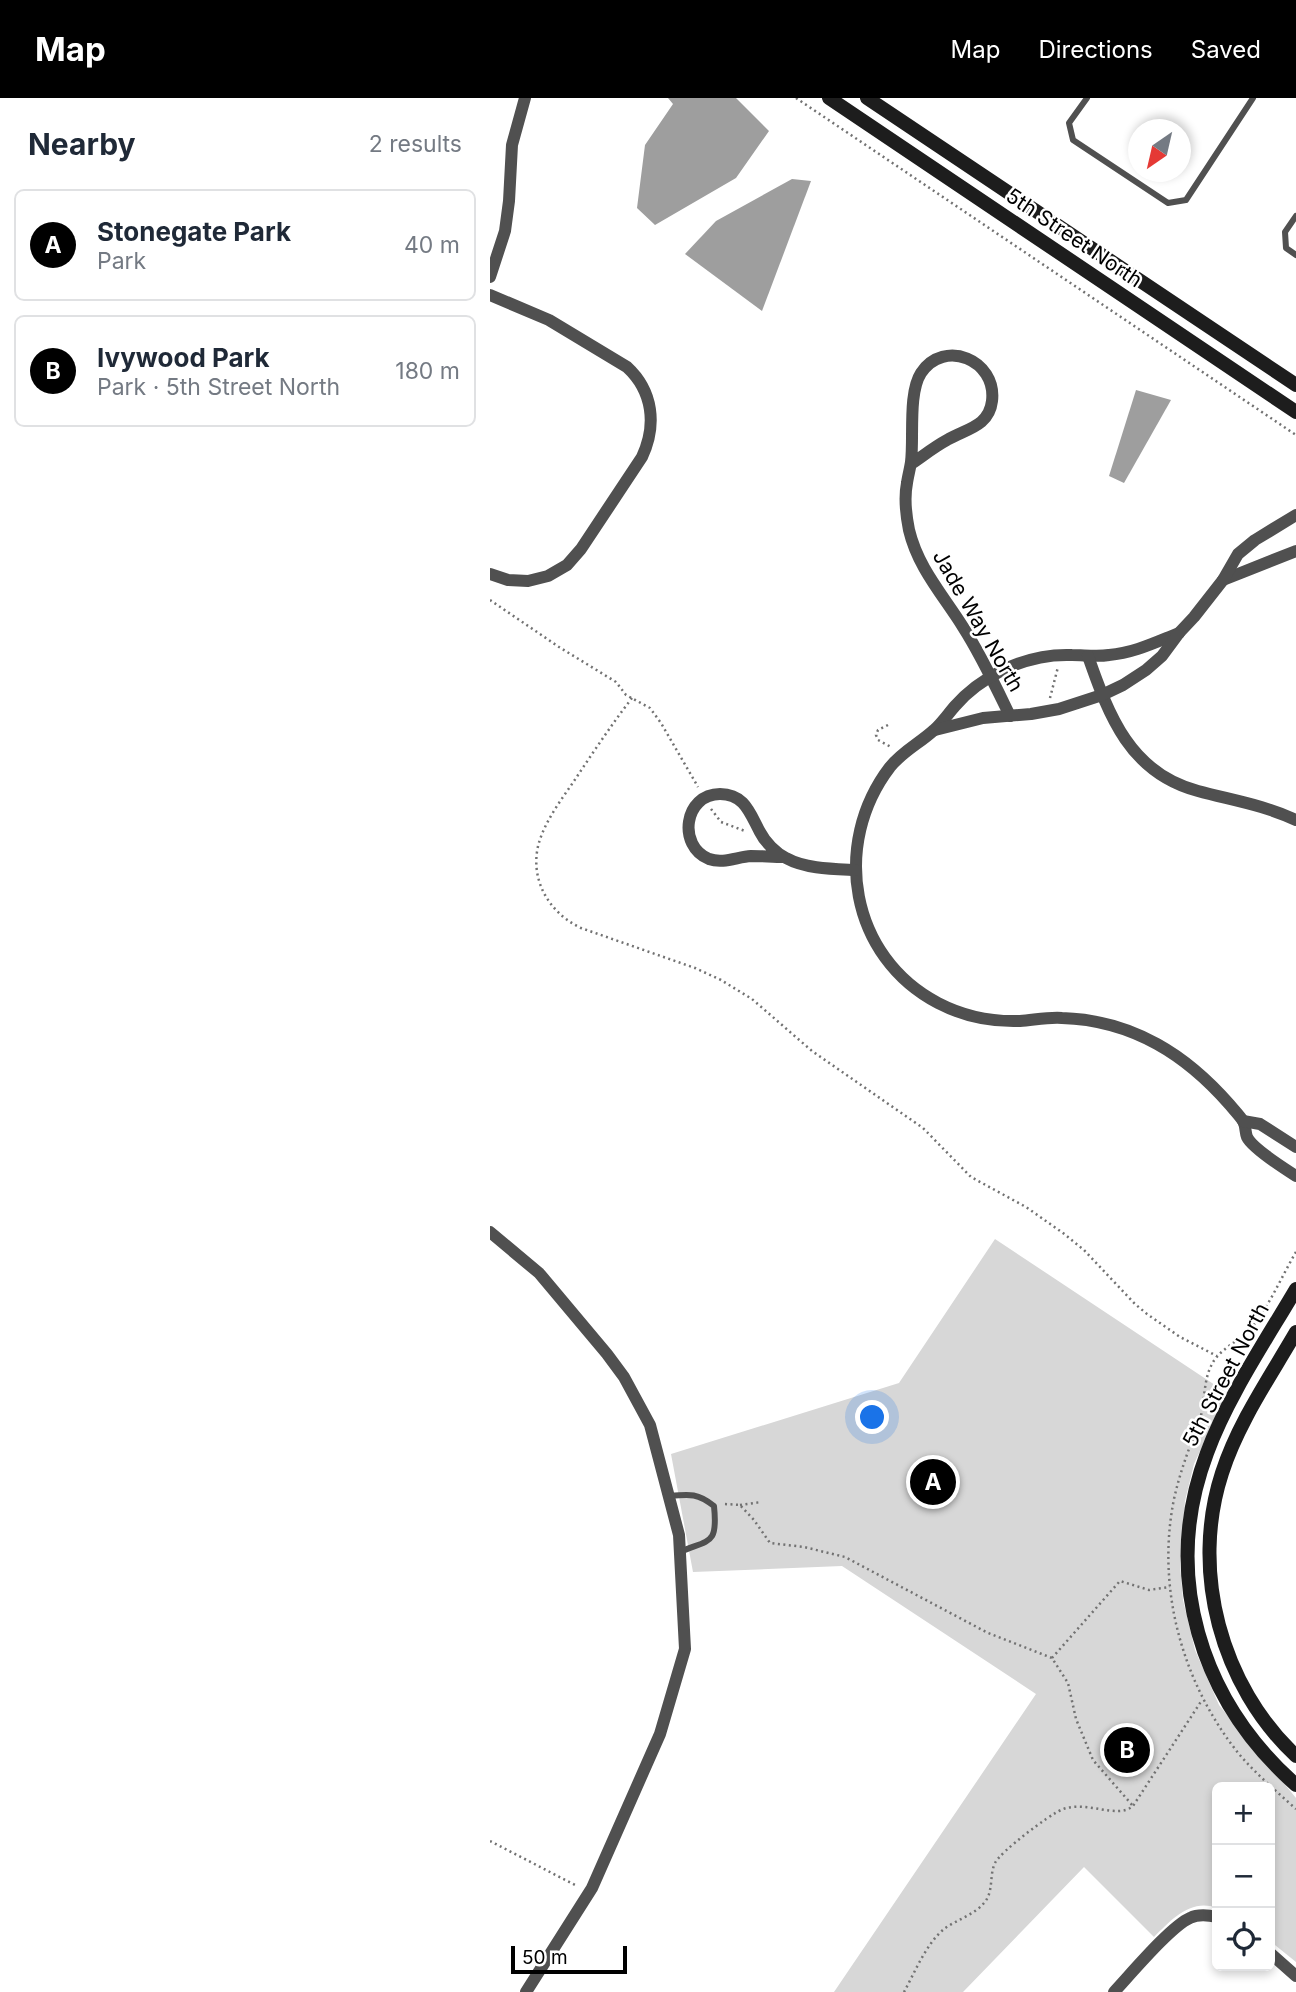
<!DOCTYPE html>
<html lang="en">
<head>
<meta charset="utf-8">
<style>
  :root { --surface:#fff; --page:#f6f6f7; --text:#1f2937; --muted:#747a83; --line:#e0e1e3; --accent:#000 }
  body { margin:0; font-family:Inter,sans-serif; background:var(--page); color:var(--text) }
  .controls { position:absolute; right:21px; bottom:21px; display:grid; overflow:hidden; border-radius:10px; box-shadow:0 4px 10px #0003 }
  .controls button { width:63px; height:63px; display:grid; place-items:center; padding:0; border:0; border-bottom:2px solid var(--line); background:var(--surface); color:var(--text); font:35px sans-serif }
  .compass { position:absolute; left:638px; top:21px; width:63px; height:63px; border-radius:50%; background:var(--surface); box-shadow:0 4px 10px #0003; rotate:214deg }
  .scale { position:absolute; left:21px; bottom:18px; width:116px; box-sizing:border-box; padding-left:7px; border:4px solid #000; border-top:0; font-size:19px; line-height:24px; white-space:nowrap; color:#000; -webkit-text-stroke:5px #fff; paint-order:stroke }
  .you { position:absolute; left:383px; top:1320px; width:24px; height:24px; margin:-18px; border:5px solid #fff; border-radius:50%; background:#1a73e8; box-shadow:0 0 0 10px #1a73e833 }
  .badge { display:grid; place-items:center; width:46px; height:46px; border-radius:50%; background:var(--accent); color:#fff; font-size:23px; font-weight:700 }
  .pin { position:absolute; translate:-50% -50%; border:4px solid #fff; box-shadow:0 2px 7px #0006 }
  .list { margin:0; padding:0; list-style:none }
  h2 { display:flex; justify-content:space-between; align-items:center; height:91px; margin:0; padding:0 28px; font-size:30px }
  h2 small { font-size:23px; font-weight:400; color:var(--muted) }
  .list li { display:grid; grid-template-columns:46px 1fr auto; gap:21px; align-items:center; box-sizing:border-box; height:112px; margin:0 14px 14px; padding:0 14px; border:2px solid var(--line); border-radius:10px }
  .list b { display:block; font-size:26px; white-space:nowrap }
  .list p { margin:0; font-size:23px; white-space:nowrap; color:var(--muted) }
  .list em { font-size:23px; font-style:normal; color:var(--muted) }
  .icon { flex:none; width:38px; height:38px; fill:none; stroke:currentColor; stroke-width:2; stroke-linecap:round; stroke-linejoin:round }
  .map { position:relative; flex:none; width:806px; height:1894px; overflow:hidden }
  header { display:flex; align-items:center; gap:42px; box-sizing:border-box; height:98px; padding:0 35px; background:var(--accent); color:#fff }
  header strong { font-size:33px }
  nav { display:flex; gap:38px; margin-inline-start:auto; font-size:24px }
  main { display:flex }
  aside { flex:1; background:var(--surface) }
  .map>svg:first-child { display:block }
</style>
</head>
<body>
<header>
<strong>Map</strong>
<nav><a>Map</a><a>Directions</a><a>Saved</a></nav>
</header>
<main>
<aside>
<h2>Nearby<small>2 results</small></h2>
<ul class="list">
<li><span class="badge">A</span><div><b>Stonegate Park</b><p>Park</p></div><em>40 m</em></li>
<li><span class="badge">B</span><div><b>Ivywood Park</b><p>Park · 5th Street North</p></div><em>180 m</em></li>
</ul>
</aside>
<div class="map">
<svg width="806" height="1894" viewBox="0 0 806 1894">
  <rect width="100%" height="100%" fill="#fff"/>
  <path fill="#d7d7d7" d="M505 1141 737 1295 704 1366 695 1403 690 1465 693 1502 705 1552 729 1607 806 1700V1864L780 1843V1689H727V1810C701 1800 681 1822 664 1839L594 1769 473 1894H344L546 1596 352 1468 203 1474 181 1356 409 1285Z"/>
  <g fill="#9e9e9e">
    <polygon points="178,0 246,0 279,33 246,80 165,127 147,110 155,47 183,6"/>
    <polygon points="302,81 321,83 272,213 195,156 226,123"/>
    <polygon points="646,292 681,302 634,385 619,378"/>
  </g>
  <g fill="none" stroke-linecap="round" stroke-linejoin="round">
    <g stroke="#727272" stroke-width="2.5" stroke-dasharray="2 3.5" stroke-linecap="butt">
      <polyline points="306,0 806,337"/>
      <polyline points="0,502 69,549 126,584 136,597 160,610 171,625 208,689"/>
      <path d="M142 600C122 626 104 653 86 680 74 698 60 716 52 736 36 774 55 813 91 830L205 870 231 882 262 901 322 953 433 1030 481 1079 536 1109 573 1135 594 1152 645 1206 657 1216 690 1239 727 1258"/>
      <polyline points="560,600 568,569"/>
      <polyline points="398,627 388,632 386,637 388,642 401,649"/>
      <polyline points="221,711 231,724 255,733"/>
      <path d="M806 1154C792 1178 780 1206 763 1228 751 1243 729 1250 721 1268 713 1284 715 1307 709 1325 699 1350 690 1374 684 1401 666 1490 692 1585 749 1656 766 1676 786 1693 806 1711"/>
      <polyline points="235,1406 250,1407 264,1422 280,1445 314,1449 355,1459 498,1535 562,1560 578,1585 586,1621 603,1662 643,1708"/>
      <polyline points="250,1407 271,1404"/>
      <polyline points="562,1560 630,1483 659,1492 680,1489"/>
      <polyline points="0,1743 87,1788"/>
      <path d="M414 1894C425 1874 436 1846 454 1831 466 1822 484 1817 494 1805 504 1794 499 1777 505 1765 510 1754 559 1717 571 1712 595 1701 627 1722 643 1708L712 1602"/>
    </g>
    <g stroke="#505050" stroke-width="6">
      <polyline points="597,0 579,25 583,42 678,105 696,102 763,0"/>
      <polyline points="806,118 795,134 796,150 806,157"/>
      <path d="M179 1398C200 1396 208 1395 224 1408 228 1447 220 1441 190 1454"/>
    </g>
    <g stroke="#505050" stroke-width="12">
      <polyline points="0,179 15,133 19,103 22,47 35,0"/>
      <path d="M0 197 59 222 137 269C163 293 167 327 152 359L91 451 77 467 58 478 38 483 18 482 0 476"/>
      <path d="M421 366C433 358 444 349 457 342 475 331 499 329 502 303 507 262 454 240 431 275 418 295 424 340 421 364 420 371 418 378 417 385 414 400 416 417 419 432 428 470 453 497 473 529 491 557 505 587 520 618"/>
      <polyline points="733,482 806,453"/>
      <path d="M689 535C666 544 644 555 619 557 607 559 594 557 582 557 557 556 533 562 511 573 493 582 478 593 465 608 458 616 452 625 444 632 430 645 413 653 400 669 341 746 360 859 448 905 473 918 502 924 530 923 544 922 558 919 572 920 606 921 638 930 667 946 696 962 719 983 740 1007 744 1012 750 1018 753 1023 756 1028 755 1034 757 1039 762 1050 795 1071 806 1078"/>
      <path d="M598 558C619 618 640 675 708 693 741 702 774 707 806 722"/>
      <polyline points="445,632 493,620 541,616 569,611 612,597 633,587 656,572 672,558 689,535 704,519 733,482 748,456 765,442 806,417"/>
      <path d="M294 759C283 759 272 758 261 758 247 759 233 766 219 761 187 748 194 696 230 696 255 696 260 716 270 734 275 744 286 755 296 760 316 771 343 771 365 772"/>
      <polyline points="753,1023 770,1026 806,1049"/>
      <polyline points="0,1134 49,1175 117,1256 134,1279 160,1327 189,1437 195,1551 170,1636 102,1790 36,1894"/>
      <polyline points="780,1855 806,1878"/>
      <path d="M624 1894C640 1877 681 1828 700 1820 708 1816 718 1817 727 1819"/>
    </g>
    <g stroke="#1d1d1d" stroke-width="14">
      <polyline points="339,0 806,314"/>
      <polyline points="377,0 806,287"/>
      <path d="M806 1191C776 1242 737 1300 717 1355 671 1477 710 1602 806 1687"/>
      <path d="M806 1234C780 1279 748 1325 732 1375 700 1473 731 1588 806 1658"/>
    </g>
  </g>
  <g text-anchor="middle" stroke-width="5" stroke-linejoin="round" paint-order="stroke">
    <g font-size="21" fill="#000" stroke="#fff">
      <text transform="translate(584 140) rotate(34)" y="7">5th Street North</text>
      <text transform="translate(488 523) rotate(60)" y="7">Jade Way North</text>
      <text transform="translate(736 1277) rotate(-62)" y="7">5th Street North</text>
    </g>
  </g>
</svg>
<div class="controls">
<button>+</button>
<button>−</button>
<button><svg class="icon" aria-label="locate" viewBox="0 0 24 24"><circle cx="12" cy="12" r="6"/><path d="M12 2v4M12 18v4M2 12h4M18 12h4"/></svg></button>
</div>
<svg class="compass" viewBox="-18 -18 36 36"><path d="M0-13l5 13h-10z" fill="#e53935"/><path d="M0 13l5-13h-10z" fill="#747a83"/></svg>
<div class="scale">50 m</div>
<div class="you"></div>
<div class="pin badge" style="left:443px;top:1384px">A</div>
<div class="pin badge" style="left:637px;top:1652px">B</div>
</div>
</main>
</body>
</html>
